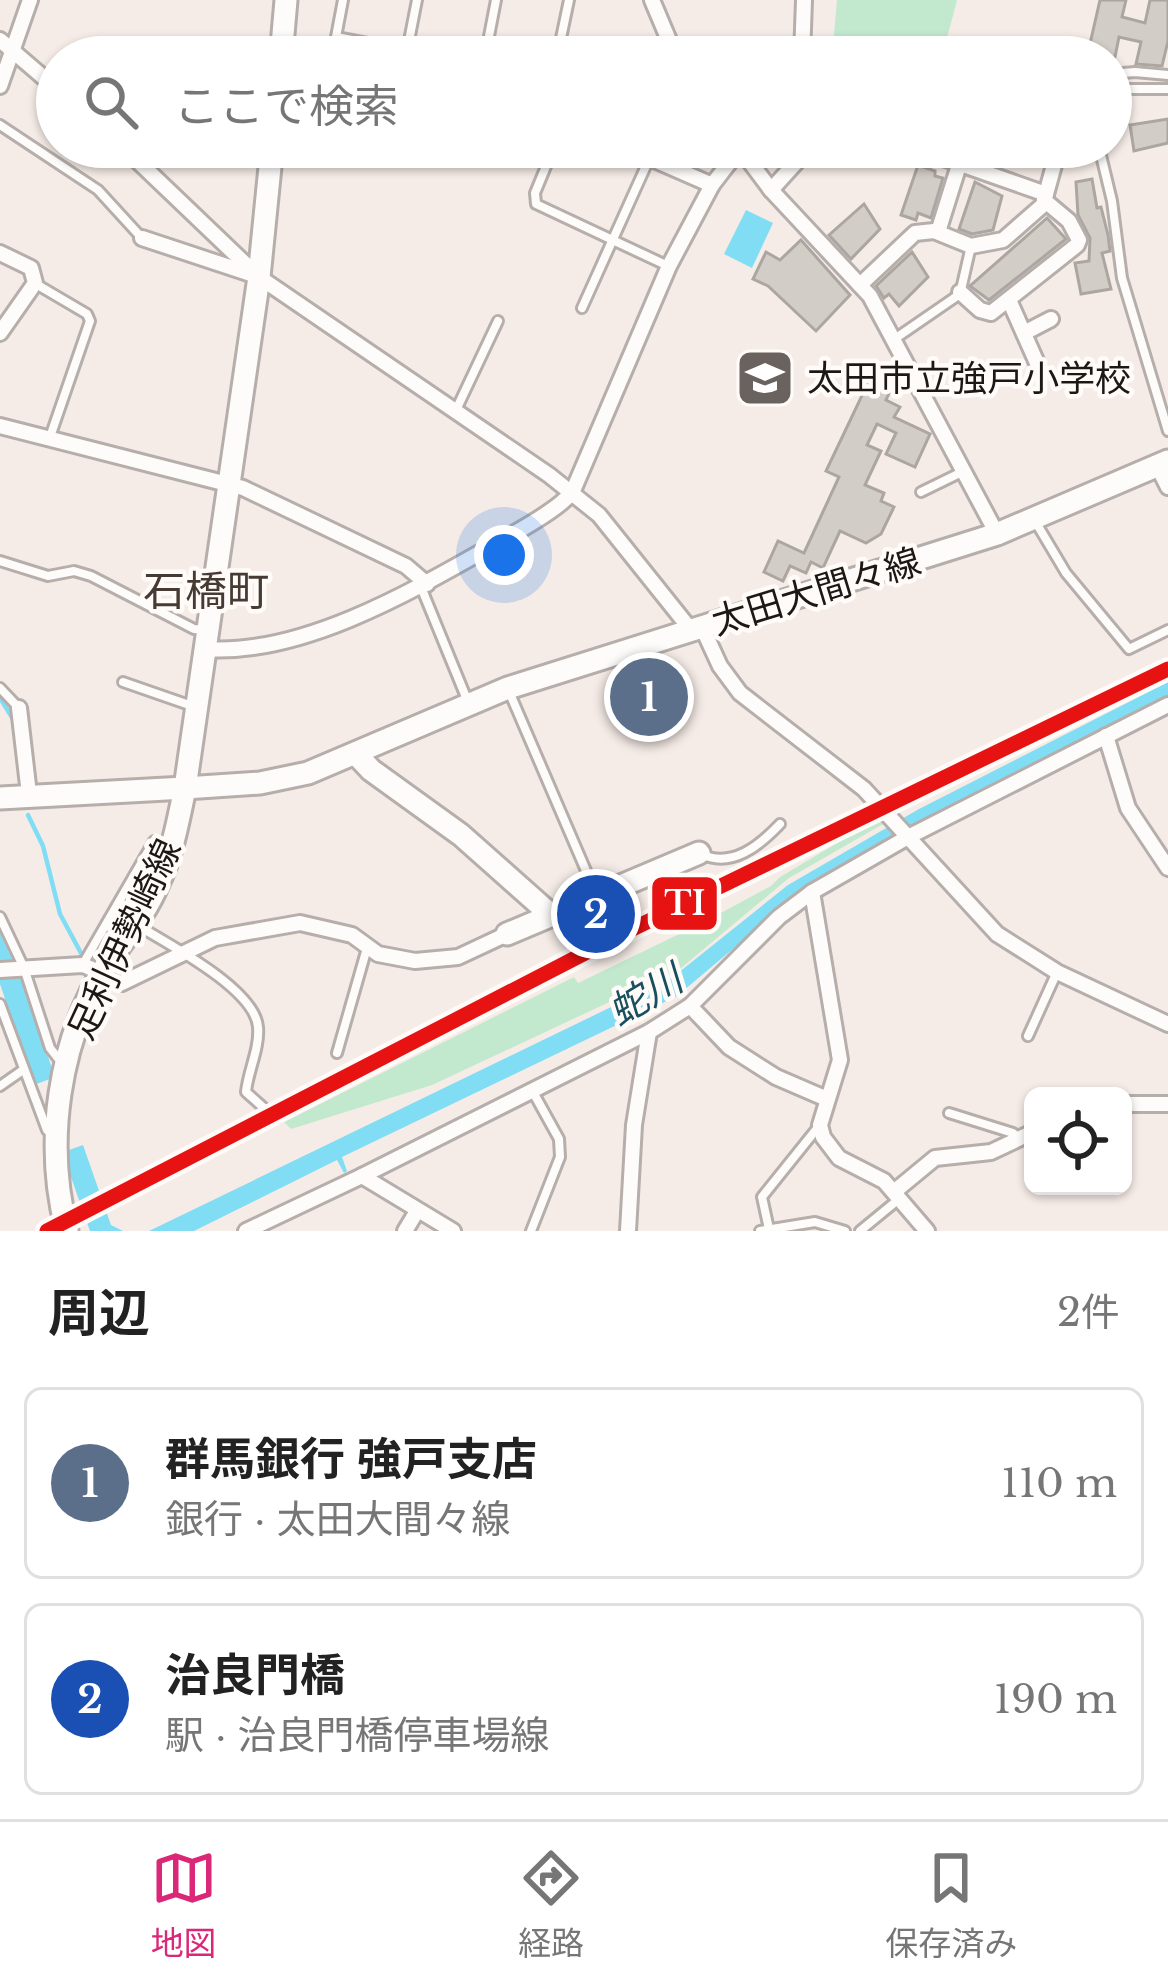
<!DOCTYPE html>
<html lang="ja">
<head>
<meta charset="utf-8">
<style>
  :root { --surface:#fff; --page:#f6f6f6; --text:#222; --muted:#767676; --line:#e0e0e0; --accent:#db2777 }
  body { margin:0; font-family:"Libre Baskerville","Noto Sans JP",serif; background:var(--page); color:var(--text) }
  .controls { position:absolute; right:36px; bottom:36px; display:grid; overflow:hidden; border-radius:18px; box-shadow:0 3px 9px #0004 }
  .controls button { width:108px; height:108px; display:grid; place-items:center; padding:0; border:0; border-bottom:3px solid var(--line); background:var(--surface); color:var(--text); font:60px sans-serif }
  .you { position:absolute; left:504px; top:555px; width:42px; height:42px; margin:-30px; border:9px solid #fff; border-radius:50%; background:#1a73e8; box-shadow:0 0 0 18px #1a73e833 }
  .badge { display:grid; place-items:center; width:78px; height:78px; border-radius:50%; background:var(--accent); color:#fff; font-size:39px; font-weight:700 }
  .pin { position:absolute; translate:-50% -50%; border:6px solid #fff; box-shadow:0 3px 12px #0006 }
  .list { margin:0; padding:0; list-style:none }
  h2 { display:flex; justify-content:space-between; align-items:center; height:156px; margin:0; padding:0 48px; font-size:51px }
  h2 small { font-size:39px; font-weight:400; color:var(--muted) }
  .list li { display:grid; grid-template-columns:78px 1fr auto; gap:36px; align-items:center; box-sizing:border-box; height:192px; margin:0 24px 24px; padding:0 24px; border:3px solid var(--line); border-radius:18px }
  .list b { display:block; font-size:45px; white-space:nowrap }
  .list p { margin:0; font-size:39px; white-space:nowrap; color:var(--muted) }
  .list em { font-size:39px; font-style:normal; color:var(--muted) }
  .icon { flex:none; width:66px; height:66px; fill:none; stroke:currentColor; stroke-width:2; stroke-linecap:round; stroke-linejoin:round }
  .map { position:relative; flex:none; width:1168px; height:1231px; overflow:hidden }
  .search { position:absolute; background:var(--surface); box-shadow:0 3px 9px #0004; left:36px; right:36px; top:36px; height:132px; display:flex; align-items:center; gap:30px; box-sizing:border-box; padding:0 42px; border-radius:66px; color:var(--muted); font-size:45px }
  .sheet { height:588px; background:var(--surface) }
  nav { display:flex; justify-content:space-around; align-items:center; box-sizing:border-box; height:168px; border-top:3px solid var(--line); background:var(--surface); font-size:33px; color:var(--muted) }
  nav a { display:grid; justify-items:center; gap:6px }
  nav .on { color:var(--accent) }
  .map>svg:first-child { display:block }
</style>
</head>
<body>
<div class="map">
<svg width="1168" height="1231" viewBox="0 0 1168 1231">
  <rect width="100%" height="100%" fill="#f6ece7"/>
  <g fill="#c2e9cd">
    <polygon points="837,0 957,0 942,57 832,57"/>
    <polygon points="881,817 885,823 789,878 680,969 432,1085 291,1129 284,1122 574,977 578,983 704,922 771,886 780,877"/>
  </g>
  <g fill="#81ddf4">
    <polygon points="746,210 773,223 752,268 724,254"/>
    <polygon points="1168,682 1168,696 894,835 804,889 677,996 342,1157 347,1171 344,1173 337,1160 194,1231 149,1231 673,977 788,885 919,809"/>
    <polygon points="0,933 21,978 55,1077 34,1085 0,984"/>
    <polygon points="83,1145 111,1225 123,1231 90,1231 66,1163 66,1151"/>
  </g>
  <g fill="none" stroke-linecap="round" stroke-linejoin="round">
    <g stroke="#81ddf4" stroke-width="4.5">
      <polyline points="0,698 13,719 19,767"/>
      <polyline points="28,815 43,846 60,914 82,955"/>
    </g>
  </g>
  <g fill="#d3cdc8" stroke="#aca6a1" stroke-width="3">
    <polygon points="1100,0 1126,0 1122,17 1145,23 1150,0 1168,0 1168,41 1162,66 1136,64 1141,42 1119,37 1115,57 1087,57"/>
    <polygon points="1168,119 1168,143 1134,151 1130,125"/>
    <polygon points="918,165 935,171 935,176 943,178 931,218 918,213 916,220 901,215"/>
    <polygon points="1092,179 1097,208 1101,207 1108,235 1110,251 1102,253 1111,289 1081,294 1075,263 1089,261 1090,238 1078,215 1076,182"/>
    <polygon points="975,182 1002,196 993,230 972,234 959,229"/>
    <polygon points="864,204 880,229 851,259 829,235"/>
    <polygon points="1047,218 1066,239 989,300 970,286"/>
    <polygon points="801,240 850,295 816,331 768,286 753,279 766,252 780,260"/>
    <polygon points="912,252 928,277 899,306 889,294 884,298 876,286"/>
    <polygon points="876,366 897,376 886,400 900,407 894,417 930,434 915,467 886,454 896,433 877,424 867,445 881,451 865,485 884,493 881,501 894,507 881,534 866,543 840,531 823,568 811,562 806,573 790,566 783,581 764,572 778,541 804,553 839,477 826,471"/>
  </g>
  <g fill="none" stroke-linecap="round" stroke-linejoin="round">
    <defs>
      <g id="lane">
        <polyline points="343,0 336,37 441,57"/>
        <polyline points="569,0 560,43 662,57"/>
        <polyline points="407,51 417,0"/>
        <polyline points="485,57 496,0"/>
        <polyline points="1111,74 1135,72 1168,75"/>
        <polyline points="1111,89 1168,89"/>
        <polyline points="0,125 98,190 141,237"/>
        <polyline points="554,147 535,193 536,204 668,266"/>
        <polyline points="1099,147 1112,201 1122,278 1168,431"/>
        <polyline points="36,284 87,314 90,321 50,437"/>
        <polyline points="582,308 650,157"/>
        <polyline points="896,338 960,294 971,246"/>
        <polyline points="456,410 498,321"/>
        <polyline points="921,492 964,471"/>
        <polyline points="1035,521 1066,573 1129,649 1168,630"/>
        <polyline points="0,561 48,576 74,571 91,576 194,629 206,630"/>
        <polyline points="421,587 468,702"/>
        <polyline points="123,682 195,707"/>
        <polyline points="0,688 18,707"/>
        <polyline points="508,689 596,894"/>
        <path d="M701 854C732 869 760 845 780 824"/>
        <polyline points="0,917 24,968 50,1048 61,1062"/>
        <path d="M137 925C168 944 255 989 258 1027 260 1048 248 1071 246 1092L265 1109"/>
        <polyline points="83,964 154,841"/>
        <polyline points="0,1004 47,1130 53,1136"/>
        <polyline points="1028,1036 1057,972"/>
        <polyline points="337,1053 367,948"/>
        <polyline points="0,1086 23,1070"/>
        <polyline points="949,1113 1013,1133 1019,1139"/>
        <polyline points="769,1229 762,1197 819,1126"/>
        <polyline points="531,1231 560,1157 559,1139 533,1092"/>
        <polyline points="760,1231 815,1222 845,1231"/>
        <polyline points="860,1231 899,1199"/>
      </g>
      <g id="street">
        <polyline points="652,0 676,57"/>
        <polyline points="0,40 57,89"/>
        <polyline points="802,57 804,0"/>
        <polyline points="0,86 30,0"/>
        <polyline points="123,147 259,277 549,475 599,515 691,630"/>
        <polyline points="625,147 712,185"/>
        <polyline points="739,147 771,190 870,296 997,534"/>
        <polyline points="912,147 1046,194"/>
        <polyline points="771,190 810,147"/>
        <polyline points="938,232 959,165"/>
        <polyline points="142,238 254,275"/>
        <polyline points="0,253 31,268 35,283 0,333"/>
        <polyline points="860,285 915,233 934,231 971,246 1003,240 1043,205 1059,147"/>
        <polyline points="960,292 980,310 991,313 1077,245 1079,240 1069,221 1044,200"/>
        <polyline points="1009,300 1037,363"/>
        <polyline points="1024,333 1051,319"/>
        <polyline points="0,426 243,488 406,566 427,584"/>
        <polyline points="1157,465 1168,487"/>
        <polyline points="702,627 720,666 740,693 864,789 997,934 1057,972 1168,1024"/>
        <path d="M205 649C300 656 409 593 490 547 514 533 539 521 561 503L572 493 669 266 712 185 739 150"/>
        <polyline points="19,708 29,794"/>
        <polyline points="1106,736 1128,808 1168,868"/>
        <polyline points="812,892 840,1060 820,1125 823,1137 839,1158 884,1181 927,1231"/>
        <path d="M0 970 82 965C97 968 109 984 122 983L215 938 300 923 352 935 378 954 415 961 458 957 507 934"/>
        <polyline points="690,1006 729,1047 776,1077 827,1099"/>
        <polyline points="1123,1104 1168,1104"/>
        <polyline points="362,1176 649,1032 690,1006 779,917 812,892 908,837 1168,705"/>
        <polyline points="895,1191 935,1158 991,1152 1033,1132"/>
        <polyline points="246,1231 362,1176 453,1231"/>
        <polyline points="405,1231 417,1211"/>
        <polyline points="628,1231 634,1125 649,1032"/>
      </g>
      <g id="secondary">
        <polyline points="357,755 371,770 461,835 550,914"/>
        <polyline points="0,798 185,788"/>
        <polyline points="507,934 699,853"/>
      </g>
      <g id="primary">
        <polyline points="281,57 286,0"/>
        <polyline points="185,788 260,783 308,773 508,688 997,534 1168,461"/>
        <path d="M67 1231C44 1144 58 1041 107 964 124 938 145 915 157 886 172 855 178 822 185 788L259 277 272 147"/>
      </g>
    </defs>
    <use href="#lane" stroke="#b6aeaa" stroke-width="14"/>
    <use href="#street" stroke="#b6aeaa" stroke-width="20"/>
    <use href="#secondary" stroke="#b6aeaa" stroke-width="27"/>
    <use href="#primary" stroke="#b6aeaa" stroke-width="27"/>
    <use href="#lane" stroke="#fefcfb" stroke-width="8"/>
    <use href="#street" stroke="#fefcfb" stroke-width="14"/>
    <use href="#secondary" stroke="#fefcfb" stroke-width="21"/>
    <use href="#primary" stroke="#fefcfb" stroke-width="21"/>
    <defs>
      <polyline id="rail-1" points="47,1231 618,936 1168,669"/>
    </defs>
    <use href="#rail-1" stroke="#fffbf9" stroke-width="24"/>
    <use href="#rail-1" stroke="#e71212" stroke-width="15"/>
  </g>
  <defs>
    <symbol id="school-square" viewBox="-11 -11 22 22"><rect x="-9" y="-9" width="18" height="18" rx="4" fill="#6a625e" stroke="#fffbf9"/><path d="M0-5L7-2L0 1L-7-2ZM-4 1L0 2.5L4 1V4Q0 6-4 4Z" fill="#fff"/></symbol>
  </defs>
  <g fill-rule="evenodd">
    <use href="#school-square" x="732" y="345" width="66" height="66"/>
  </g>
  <g text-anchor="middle" stroke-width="9" stroke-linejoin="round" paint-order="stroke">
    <g font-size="36" fill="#1e1815" stroke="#fffbf9" text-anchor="start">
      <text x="807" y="391">太田市立強戸小学校</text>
    </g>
    <g font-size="36" fill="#1e1815" stroke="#fffbf9">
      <text transform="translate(816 591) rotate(-17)" y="13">太田大間々線</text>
      <text transform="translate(124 939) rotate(-65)" y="13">足利伊勢崎線</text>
    </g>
    <g font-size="39" font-style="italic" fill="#18505f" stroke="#fffbf9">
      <text transform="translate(645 995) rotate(-31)" y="14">蛇川</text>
    </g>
    <g font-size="42" fill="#473a32" stroke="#fffbf9">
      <text x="206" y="606">石橋町</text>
    </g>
  </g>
  <rect stroke="#fffbf9" stroke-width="4.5" x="650" y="875" width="69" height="57" rx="12" fill="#e71212"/>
  <g font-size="33" text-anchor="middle" font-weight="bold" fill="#fff">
    <text x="685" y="915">TI</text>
  </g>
</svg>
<div class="controls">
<button><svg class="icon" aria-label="locate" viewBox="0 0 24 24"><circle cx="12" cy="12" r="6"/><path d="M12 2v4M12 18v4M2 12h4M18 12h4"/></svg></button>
</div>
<div class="you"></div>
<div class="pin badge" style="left:649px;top:697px;background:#5c6f8a">1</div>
<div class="pin badge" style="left:596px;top:914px;background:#1a4fb4">2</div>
<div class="search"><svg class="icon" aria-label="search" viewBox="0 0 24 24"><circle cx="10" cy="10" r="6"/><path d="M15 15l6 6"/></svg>ここで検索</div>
</div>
<section class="sheet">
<h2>周辺<small>2件</small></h2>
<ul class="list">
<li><span class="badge" style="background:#5c6f8a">1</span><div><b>群馬銀行 強戸支店</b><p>銀行 · 太田大間々線</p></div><em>110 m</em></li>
<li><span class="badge" style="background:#1a4fb4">2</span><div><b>治良門橋</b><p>駅 · 治良門橋停車場線</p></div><em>190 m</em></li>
</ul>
</section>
<nav>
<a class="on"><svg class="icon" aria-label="map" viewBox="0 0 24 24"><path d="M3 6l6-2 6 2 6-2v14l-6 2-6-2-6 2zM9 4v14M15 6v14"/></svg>地図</a>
<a><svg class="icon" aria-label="directions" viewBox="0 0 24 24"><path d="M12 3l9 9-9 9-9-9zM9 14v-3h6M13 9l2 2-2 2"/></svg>経路</a>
<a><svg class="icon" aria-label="saved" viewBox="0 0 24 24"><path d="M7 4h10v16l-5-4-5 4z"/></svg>保存済み</a>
</nav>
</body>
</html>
